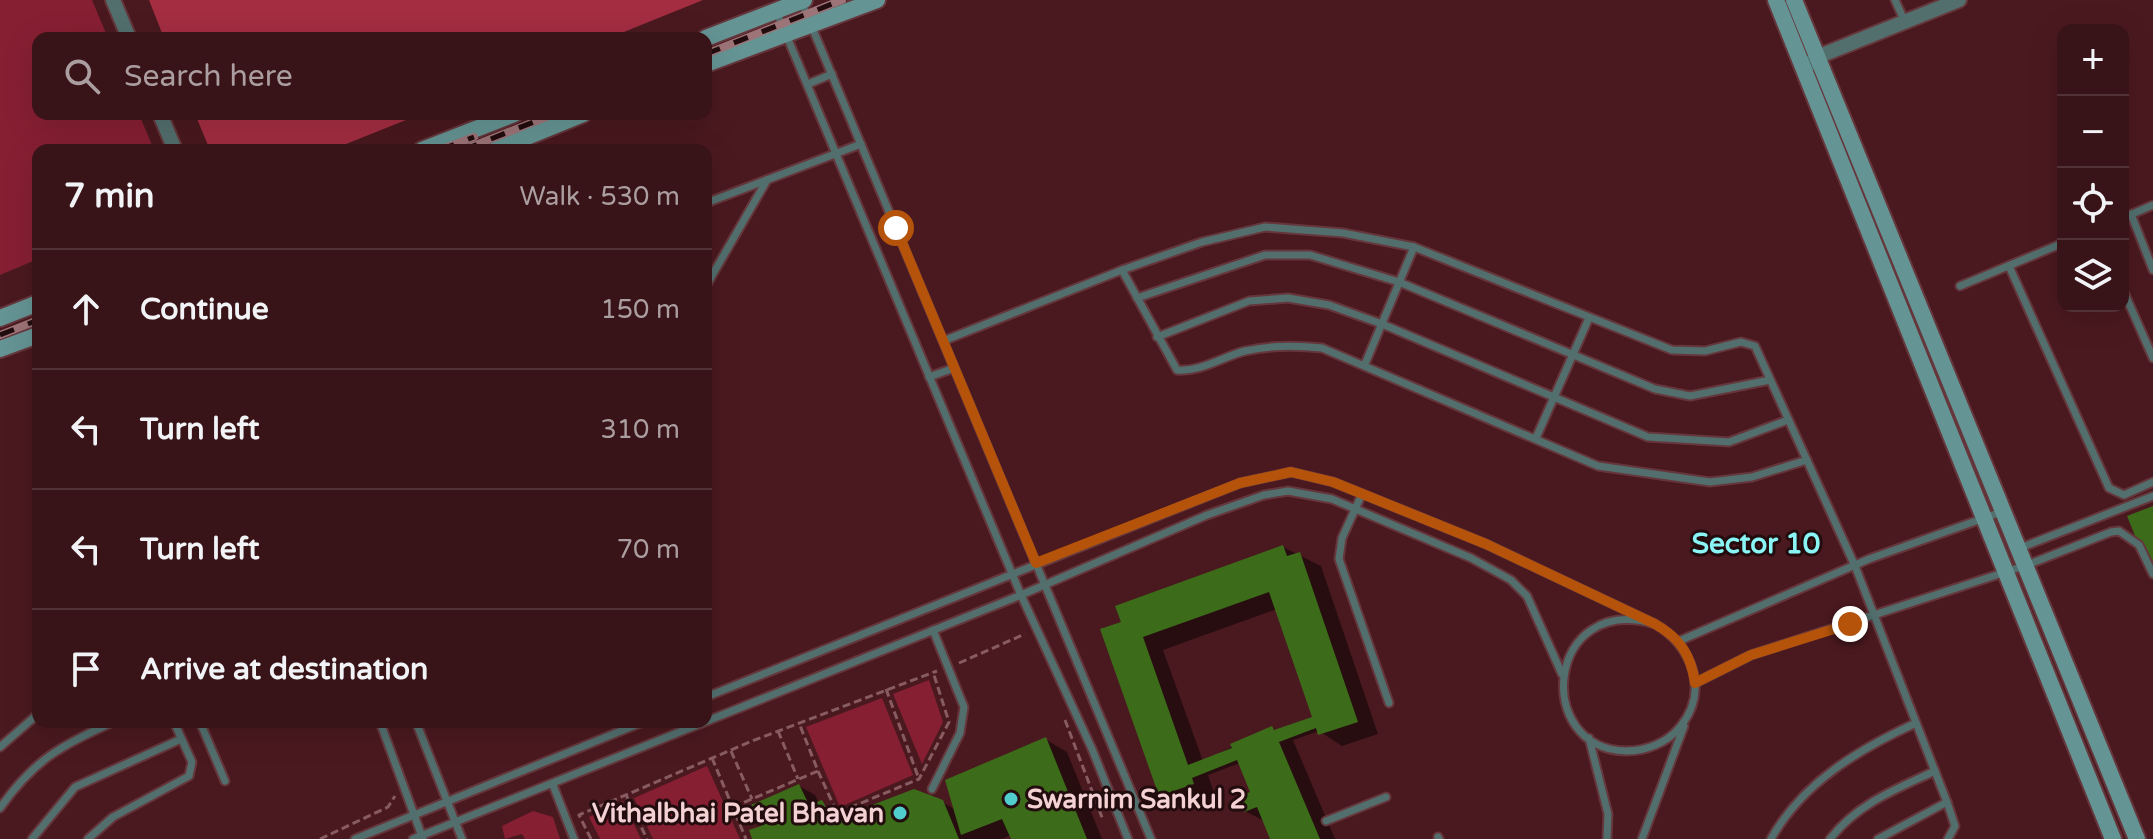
<!DOCTYPE html>
<html lang="en">
<head>
<meta charset="utf-8">
<style>
  :root { --surface:#381317; --page:#3f1c20; --text:#f1f3f6; --muted:#ab9ea1; --line:#523236 }
  body { margin:0; font-family:"Varela Round",sans-serif; background:var(--page); color:var(--text) }
  .controls { position:absolute; right:24px; top:24px; display:grid; overflow:hidden; border-radius:16px; box-shadow:0 8px 32px #0002 }
  .controls button { width:72px; height:72px; display:grid; place-items:center; padding:0; border:0; border-bottom:2px solid var(--line); background:var(--surface); color:var(--text); font:40px sans-serif }
  .stop { position:absolute; width:24px; height:24px; margin:-18px; border:6px solid #b45309; border-radius:50%; background:#fff }
  .stop.end { background:#b45309; border-color:#fff; box-shadow:0 2px 8px #0008 }
  .list { margin:0; padding:0; list-style:none }
  h2 { display:flex; justify-content:space-between; align-items:center; height:104px; margin:0; padding:0 32px; font-size:34px }
  h2 small { font-size:26px; font-weight:400; color:var(--muted) }
  .list li { display:grid; grid-template-columns:52px 1fr auto; gap:24px; align-items:center; box-sizing:border-box; height:120px; padding:0 32px; border-top:2px solid var(--line) }
  .list b { display:block; font-size:30px; white-space:nowrap }
  .list em { font-size:26px; font-style:normal; color:var(--muted) }
  .icon { flex:none; width:44px; height:44px; fill:none; stroke:currentColor; stroke-width:2; stroke-linecap:round; stroke-linejoin:round }
  .map { position:relative; flex:none; width:2153px; height:839px; overflow:hidden }
  .search { position:absolute; background:var(--surface); box-shadow:0 8px 32px #0002; left:32px; top:32px; width:680px; height:88px; display:flex; align-items:center; gap:20px; box-sizing:border-box; padding:0 28px; border-radius:16px; color:var(--muted); font-size:30px }
  .panel { position:absolute; background:var(--surface); box-shadow:0 8px 32px #0002; left:32px; top:144px; width:680px; height:584px; border-radius:16px }
  .map>svg:first-child { display:block }
</style>
</head>
<body>
<div class="map">
<svg width="2153" height="839" viewBox="0 0 2153 839">
  <rect width="100%" height="100%" fill="#4a191f"/>
  <g fill="#871f33">
    <polygon points="0,0 92,0 108,38 38,38 38,114 139,114 154,150 38,150 38,259 0,275"/>
    <polygon points="929,680 943,722 922,764 893,694"/>
    <polygon points="882,698 913,775 840,807 806,727"/>
    <polygon points="707,766 740,839 653,839 634,798"/>
    <polygon points="623,801 641,839 600,839 589,817"/>
    <polygon points="533,811 553,817 560,839 525,839 522,834 505,839 502,826"/>
  </g>
  <g fill="#a42d42">
    <polygon points="149,0 703,0 609,38 164,38"/>
    <polygon points="195,114 421,114 331,150 210,150"/>
  </g>
  <g fill="#0007" fill-rule="evenodd">
    <path d="M1283 547 1321 566 1378 734 1342 746 1319 731 1293 740 1335 839H1273L1266 822 1245 811 1253 793 1240 763 1208 775 1215 796 1182 807 1160 795 1124 623ZM1277 609 1316 722 1277 731 1272 728 1203 761 1163 650Z"/>
    <polygon points="1045,739 1067,752 1102,839 1013,839 1011,835 1002,839 754,839 799,786 815,795 819,803 837,811 842,819 942,802 956,810"/>
  </g>
  <g fill="#3c6c1a" fill-rule="evenodd">
    <polygon points="2153,506 2153,580 2127,516"/>
    <path d="M1283 545 1287 556 1300 552 1358 722 1318 735 1316 728 1279 742 1320 839H1270L1257 807 1244 812 1237 797 1250 792 1237 760 1192 778 1194 784 1159 796 1100 629 1121 622 1115 606ZM1269 592 1312 717 1274 730 1272 726 1230 744 1232 748 1188 765 1143 637Z"/>
    <polygon points="1046,737 1087,839 1011,839 1002,819 961,835 945,780"/>
    <polygon points="799,784 809,805 822,800 833,820 914,789 943,800 959,839 752,839 749,830 761,826 751,805"/>
  </g>
  <g fill="none" stroke-linecap="round" stroke-linejoin="round">
    <defs>
      <g id="lane">
        <polyline points="1895,0 1905,22"/>
        <polyline points="801,1 1151,839"/>
        <polyline points="777,13 1021,595 1092,749 1128,839"/>
        <polyline points="808,84 832,74"/>
        <polyline points="706,203 861,144"/>
        <polyline points="2131,214 2153,270"/>
        <polyline points="2123,218 2153,205"/>
        <polyline points="2009,266 2109,488 2124,495 2153,482"/>
        <path d="M1122 270 1177 370C1201 372 1222 357 1245 351 1271 345 1295 345 1322 348L1598 466 1710 482 1752 477 1807 460"/>
        <polyline points="706,286 767,180"/>
        <polyline points="1960,286 2063,243"/>
        <polyline points="2123,290 2153,358"/>
        <polyline points="1137,298 1265,255 1310,255 1399,282 1655,389 1690,396 1770,380"/>
        <polyline points="1157,337 1249,301 1288,298 1329,305 1382,324 1648,437 1729,442 1788,420"/>
        <polyline points="943,341 1122,270 1202,242 1265,227 1343,233 1414,247 1672,350 1705,351 1741,342 1755,346 1855,566 1947,802 1878,839"/>
        <polyline points="1365,364 1414,247"/>
        <polyline points="929,377 954,368"/>
        <polyline points="1536,438 1589,318"/>
        <polyline points="1362,494 1342,538 1339,559 1389,703"/>
        <polyline points="2020,548 2153,496"/>
        <polyline points="1679,641 1869,559 2004,511"/>
        <polyline points="1695,683 1751,655 2027,565 2111,532 2119,531 2139,545 2153,574"/>
        <path d="M706 697 1240 483 1291 472 1333 482 1486 544 1655 624C1692 645 1710 691 1680 727 1667 743 1646 751 1626 751 1532 749 1546 592 1655 624"/>
        <polyline points="200,722 225,781"/>
        <polyline points="380,722 423,839"/>
        <polyline points="416,722 462,839"/>
        <polyline points="1589,738 1608,814 1607,839"/>
        <polyline points="0,747 38,714"/>
        <polyline points="553,785 574,839"/>
        <polyline points="932,789 960,733 964,707 933,630"/>
        <polyline points="1947,802 1955,826 1948,839"/>
        <path d="M0 808C35 759 59 747 113 722"/>
        <polyline points="1326,821 1386,797"/>
        <polyline points="1438,837 1439,839"/>
        <polyline points="32,839 75,787 181,739"/>
        <polyline points="88,839 113,817 189,776 192,762 174,722"/>
        <polyline points="355,839 643,722"/>
        <polyline points="413,839 1021,595 1207,515 1264,495 1288,491 1332,499 1471,558 1511,580 1527,596 1562,674"/>
        <polyline points="1642,839 1684,726"/>
        <path d="M1771 839C1802 783 1859 749 1916 723"/>
        <path d="M1830 839C1857 804 1896 789 1935 771"/>
      </g>
      <g id="street">
        <polyline points="113,0 129,38"/>
        <polyline points="1809,64 1817,57 1959,0"/>
        <polyline points="160,114 175,150"/>
      </g>
      <g id="secondary">
        <polyline points="1776,0 2113,839"/>
        <polyline points="1794,0 2137,839"/>
        <polyline points="706,38 804,0"/>
        <polyline points="706,64 877,0"/>
        <polyline points="422,150 514,114"/>
        <polyline points="495,150 583,114"/>
        <polyline points="0,318 38,303"/>
        <polyline points="0,349 38,335"/>
      </g>
    </defs>
    <use href="#lane" stroke="#65373c" stroke-width="11"/>
    <use href="#street" stroke="#65373c" stroke-width="18"/>
    <use href="#secondary" stroke="#65373c" stroke-width="20"/>
    <g stroke="#875c60" stroke-width="3" stroke-dasharray="8 4" stroke-linecap="butt">
      <polyline points="959,663 1025,634"/>
      <polyline points="886,689 919,779"/>
      <polyline points="1065,720 1103,820"/>
      <polyline points="778,731 798,779"/>
      <polyline points="731,751 752,799"/>
      <polyline points="712,758 746,839"/>
      <polyline points="818,771 837,813 919,779 949,722 933,672"/>
      <polyline points="626,795 647,839"/>
      <polyline points="733,807 818,771 799,723"/>
      <polyline points="320,839 388,807 395,796"/>
      <polyline points="591,839 579,815 752,741 937,671"/>
    </g>
    <use href="#lane" stroke="#526f6e" stroke-width="7"/>
    <use href="#street" stroke="#526f6e" stroke-width="14"/>
    <use href="#secondary" stroke="#659494" stroke-width="16"/>
    <defs>
      <g id="rail">
        <polyline points="706,54 842,0"/>
        <polyline points="440,150 474,137"/>
        <polyline points="463,150 554,114"/>
        <polyline points="0,335 38,320"/>
      </g>
    </defs>
    <use href="#rail" stroke="#9d7478" stroke-width="8"/>
    <use href="#rail" stroke="#220c0e" stroke-width="5" stroke-dasharray="15" stroke-linecap="butt"/>
  </g>
  <g fill="none" stroke-linecap="round" stroke-linejoin="round">
    <path stroke="#b45309" stroke-width="10" d="M896 228 1036 563 1240 483 1291 472 1333 482 1486 544 1655 624C1680 638 1691 655 1695 683L1751 655 1850 624"/>
  </g>
  <g fill="#52cdcd" stroke="#220c0e" stroke-width="3">
    <circle cx="1011" cy="799" r="8"/>
    <circle cx="900" cy="813" r="8"/>
  </g>
  <g text-anchor="middle" stroke-width="6" stroke-linejoin="round" paint-order="stroke">
    <g font-size="26" font-weight="bold" fill="#f4d2d4" stroke="#220c0e" text-anchor="start">
      <text x="1027" y="808">Swarnim Sankul 2</text>
      <text x="884" y="822" text-anchor="end">Vithalbhai Patel Bhavan</text>
    </g>
    <g font-size="28" font-weight="bold" fill="#8af5f5" stroke="#220c0e">
      <text x="1756" y="553">Sector 10</text>
    </g>
  </g>
</svg>
<div class="controls">
<button>+</button>
<button>−</button>
<button><svg class="icon" aria-label="locate" viewBox="0 0 24 24"><circle cx="12" cy="12" r="6"/><path d="M12 2v4M12 18v4M2 12h4M18 12h4"/></svg></button>
<button><svg class="icon" aria-label="layers" viewBox="0 0 24 24"><path d="M12 4l9 5-9 5-9-5zM3 14l9 5 9-5"/></svg></button>
</div>
<div class="stop" style="left:896px;top:228px"></div>
<div class="stop end" style="left:1850px;top:624px"></div>
<div class="search"><svg class="icon" aria-label="search" viewBox="0 0 24 24"><circle cx="10" cy="10" r="6"/><path d="M15 15l6 6"/></svg>Search here</div>
<section class="panel">
<h2>7 min<small>Walk · 530 m</small></h2>
<ul class="list">
<li><svg class="icon" aria-label="ahead" viewBox="0 0 24 24"><path d="M12 20V5M6 11l6-6 6 6"/></svg><div><b>Continue</b></div><em>150 m</em></li>
<li><svg class="icon" aria-label="left" viewBox="0 0 24 24"><path d="M17 20v-9H6M10 6l-5 5 5 5"/></svg><div><b>Turn left</b></div><em>310 m</em></li>
<li><svg class="icon" aria-label="left" viewBox="0 0 24 24"><path d="M17 20v-9H6M10 6l-5 5 5 5"/></svg><div><b>Turn left</b></div><em>70 m</em></li>
<li><svg class="icon" aria-label="arrive" viewBox="0 0 24 24"><path d="M6 21V4h12l-3 4 3 4H6"/></svg><div><b>Arrive at destination</b></div></li>
</ul>
</section>
</div>
</body>
</html>
